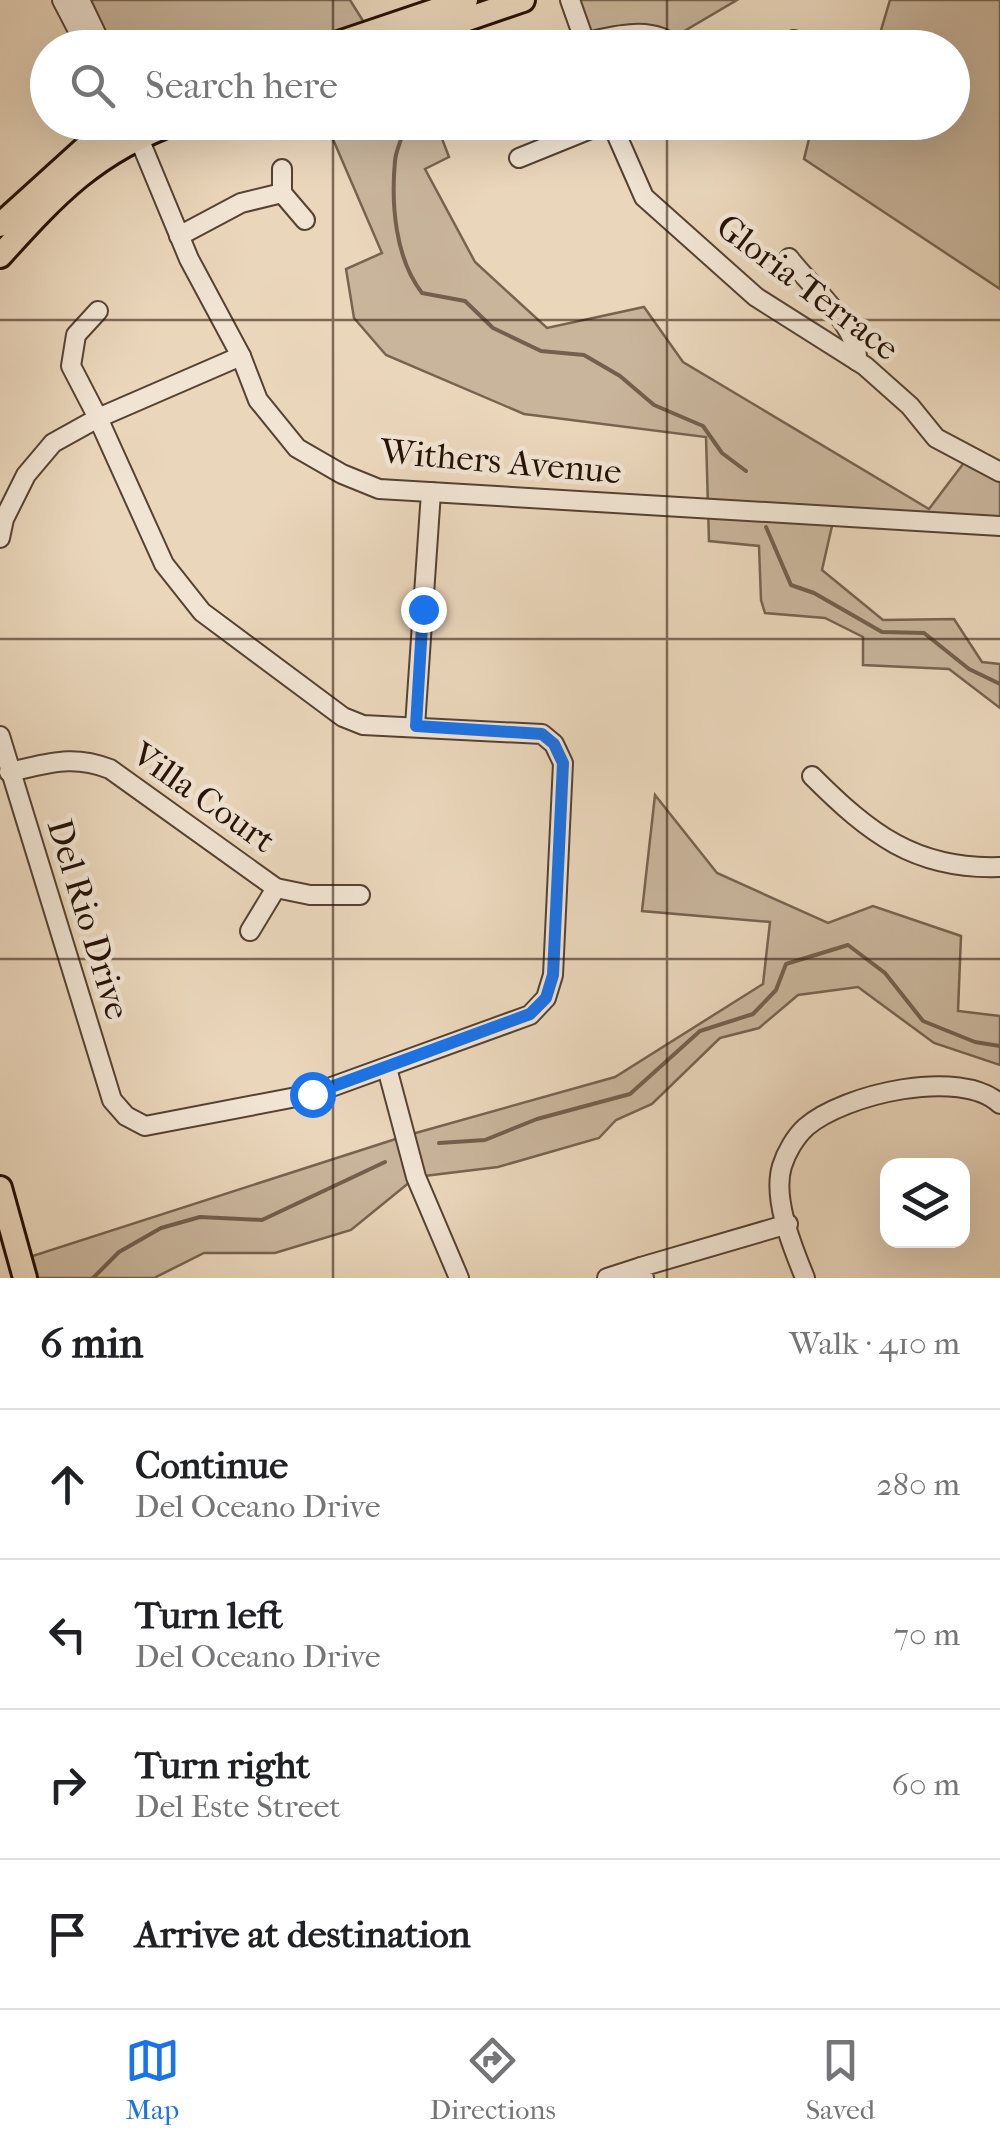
<!DOCTYPE html>
<html lang="en">
<head>
<meta charset="utf-8">
<style>
  :root { --surface:#fff; --page:#f2f2f2; --text:#202124; --muted:#757577; --line:#e0e0e0; --accent:#1a73e8 }
  body { margin:0; font-family:"IM FELL French Canon",serif; background:var(--page); color:var(--text) }
  .controls { position:absolute; right:30px; bottom:30px; display:grid; overflow:hidden; border-radius:20px; box-shadow:0 10px 40px #0002 }
  .controls button { width:90px; height:90px; display:grid; place-items:center; padding:0; border:0; border-bottom:2px solid var(--line); background:var(--surface); color:var(--text); font:50px sans-serif }
  .stop { position:absolute; width:30px; height:30px; margin:-22px; border:8px solid #1a73e8; border-radius:50%; background:#fff }
  .stop.end { background:#1a73e8; border-color:#fff; box-shadow:0 2px 10px #0008 }
  .list { margin:0; padding:0; list-style:none }
  h2 { display:flex; justify-content:space-between; align-items:center; height:130px; margin:0; padding:0 40px; font-size:42px }
  h2 small { font-size:32px; font-weight:400; color:var(--muted) }
  .list li { display:grid; grid-template-columns:65px 1fr auto; gap:30px; align-items:center; box-sizing:border-box; height:150px; padding:0 40px; border-top:2px solid var(--line) }
  .list b { display:block; font-size:38px; white-space:nowrap }
  .list p { margin:0; font-size:32px; white-space:nowrap; color:var(--muted) }
  .list em { font-size:32px; font-style:normal; color:var(--muted) }
  .icon { flex:none; width:55px; height:55px; fill:none; stroke:currentColor; stroke-width:2; stroke-linecap:round; stroke-linejoin:round }
  .map { position:relative; flex:none; width:1000px; height:1278px; overflow:hidden }
  .search { position:absolute; background:var(--surface); box-shadow:0 10px 40px #0002; left:30px; right:30px; top:30px; height:110px; display:flex; align-items:center; gap:25px; box-sizing:border-box; padding:0 35px; border-radius:55px; color:var(--muted); font-size:38px }
  .sheet { height:730px; background:var(--surface) }
  nav { display:flex; justify-content:space-around; align-items:center; box-sizing:border-box; height:140px; border-top:2px solid var(--line); background:var(--surface); font-size:28px; color:var(--muted) }
  nav a { display:grid; justify-items:center; gap:5px }
  nav .on { color:var(--accent) }
  .map>svg:first-child { display:block }
</style>
</head>
<body>
<div class="map">
<svg width="1000" height="1278" viewBox="0 0 1000 1278">
  <rect width="100%" height="100%" fill="#ead6bb"/>
  <filter id="stains"><feTurbulence type="fractalNoise" baseFrequency=".002" numOctaves="4"/><feColorMatrix values="0 0 0 0 .2 0 0 0 0 .09 0 0 0 0 .02 0 0 0 .5 -.17"/></filter>
  <radialGradient id="worn" r=".72"><stop offset=".6" stop-color="#630" stop-opacity="0"/><stop offset="1" stop-color="#630" stop-opacity=".3"/></radialGradient>
  <g fill="#c9b59c" stroke="#776350" stroke-width="2.5">
    <polygon points="80,0 350,0 370,32 324,47 103,47"/>
    <polygon points="570,0 737,0 669,40 586,42"/>
    <polygon points="890,0 1000,0 1000,289 804,159 813,123 952,122 952,48 876,47"/>
    <polygon points="326,123 436,123 449,157 425,169 475,262 547,328 644,307 683,362 929,509 969,456 1000,472 1000,525 834,517 822,570 883,620 954,619 982,662 1000,664 1000,708 949,669 863,665 863,637 825,618 765,613 761,600 759,546 709,541 706,437 524,414 386,355 354,318 346,269 382,253"/>
    <polygon points="655,795 717,873 828,923 873,906 961,936 958,1011 1000,1016 1000,1065 934,1043 858,987 798,995 759,1028 720,1038 652,1104 616,1120 599,1138 498,1167 416,1177 351,1230 275,1253 204,1253 154,1278 25,1278 20,1260 405,1136 615,1077 763,984 770,922 642,911"/>
  </g>
  <g fill="none" stroke-linecap="round" stroke-linejoin="round">
    <g stroke="#735f4d" stroke-width="4">
      <path d="M404 122C405 136 396 147 395 161 391 204 395 258 422 293L465 301 493 328 541 351 584 355 620 376 654 405 703 426 722 453 746 471"/>
      <polyline points="766,527 791,585 814,593 882,632 924,633 969,669 1000,684"/>
      <polyline points="439,1143 485,1140 537,1119 630,1094 700,1031 753,1014 776,990 786,964 848,945 885,973 923,1021 975,1042 1000,1046"/>
      <polyline points="93,1278 119,1252 161,1228 200,1217 262,1220 385,1162"/>
    </g>
    <defs>
      <g id="minor">
        <polyline points="62,0 87,48"/>
        <polyline points="80,0 103,48"/>
        <polyline points="570,0 587,48"/>
        <polyline points="794,40 795,48"/>
        <path d="M586 42C615 36 653 24 677 48"/>
        <polyline points="611,122 644,197 756,297 865,366 910,406 936,438 1000,472"/>
        <polyline points="138,136 189,259 241,356 258,400 297,448 342,474 379,489 1000,526"/>
        <polyline points="519,158 608,122"/>
        <polyline points="282,169 282,193 305,220"/>
        <polyline points="179,236 241,203 282,193"/>
        <path d="M789 258C810 286 859 326 857 361"/>
        <polyline points="0,538 4,519 26,475 53,443 98,418 241,356"/>
        <polyline points="415,726 431,492"/>
        <polyline points="0,736 112,1100 126,1116 145,1126 312,1094 530,1015 546,998 553,975 563,763 554,744 542,734 363,725 343,717 202,612 164,564 98,418 71,366 76,335 98,311"/>
        <path d="M9 772C48 764 71 754 110 769L276 888 310 895H360"/>
        <path d="M812 776C869 833 915 870 1000 867"/>
        <polyline points="250,931 276,888"/>
        <polyline points="387,1068 416,1177 459,1278"/>
        <polyline points="607,1278 641,1267"/>
        <polyline points="644,1278 641,1267 788,1224"/>
        <path d="M805 1278C793 1248 772 1199 782 1166 786 1153 795 1137 806 1127 844 1094 961 1067 1000 1104"/>
      </g>
      <g id="major">
        <polyline points="324,48 466,0"/>
        <polyline points="383,48 523,0"/>
        <polyline points="0,225 84,149 127,122"/>
        <path d="M0 256C56 194 95 152 176 122"/>
        <polyline points="0,1188 25,1278"/>
      </g>
    </defs>
    <use href="#minor" stroke="#564232" stroke-width="22"/>
    <use href="#major" stroke="#251105" stroke-width="28"/>
    <use href="#minor" stroke="#f1e4d3" stroke-width="18"/>
    <use href="#major" stroke="#ead6bb" stroke-width="22"/>
  </g>
  <g fill="none" stroke-linecap="round" stroke-linejoin="round">
    <polyline stroke="#1a73e8" stroke-width="12" points="312,1094 530,1014 546,998 553,975 563,763 554,744 542,734 416,726 423,609"/>
  </g>
  <path fill="none" stroke="#251105" stroke-width="2.5" stroke-opacity="0.55" d="M333 0V48M667 0V48M333 122V1278M667 122V1278M0 320H1000M0 639H1000M0 959H1000"/>
  <g text-anchor="middle" stroke-width="9" stroke-linejoin="round" paint-order="stroke">
    <g font-size="35" fill="#251105" stroke="#f1e4d3">
      <text transform="translate(808 287) rotate(37)" y="12">Gloria Terrace</text>
      <text transform="translate(501 461) rotate(5)" y="12">Withers Avenue</text>
      <text transform="translate(204 797) rotate(35)" y="12">Villa Court</text>
      <text transform="translate(89 919) rotate(73)" y="12">Del Rio Drive</text>
    </g>
  </g>
  <rect width="100%" height="100%" filter="url(#stains)"/>
  <rect width="100%" height="100%" fill="url(#worn)"/>
</svg>
<div class="controls">
<button><svg class="icon" aria-label="layers" viewBox="0 0 24 24"><path d="M12 4l9 5-9 5-9-5zM3 14l9 5 9-5"/></svg></button>
</div>
<div class="stop" style="left:312px;top:1094px"></div>
<div class="stop end" style="left:423px;top:609px"></div>
<div class="search"><svg class="icon" aria-label="search" viewBox="0 0 24 24"><circle cx="10" cy="10" r="6"/><path d="M15 15l6 6"/></svg>Search here</div>
</div>
<section class="sheet">
<h2>6 min<small>Walk · 410 m</small></h2>
<ul class="list">
<li><svg class="icon" aria-label="ahead" viewBox="0 0 24 24"><path d="M12 20V5M6 11l6-6 6 6"/></svg><div><b>Continue</b><p>Del Oceano Drive</p></div><em>280 m</em></li>
<li><svg class="icon" aria-label="left" viewBox="0 0 24 24"><path d="M17 20v-9H6M10 6l-5 5 5 5"/></svg><div><b>Turn left</b><p>Del Oceano Drive</p></div><em>70 m</em></li>
<li><svg class="icon" aria-label="right" viewBox="0 0 24 24"><path d="M7 20v-9h11M14 6l5 5-5 5"/></svg><div><b>Turn right</b><p>Del Este Street</p></div><em>60 m</em></li>
<li><svg class="icon" aria-label="arrive" viewBox="0 0 24 24"><path d="M6 21V4h12l-3 4 3 4H6"/></svg><div><b>Arrive at destination</b></div></li>
</ul>
</section>
<nav>
<a class="on"><svg class="icon" aria-label="map" viewBox="0 0 24 24"><path d="M3 6l6-2 6 2 6-2v14l-6 2-6-2-6 2zM9 4v14M15 6v14"/></svg>Map</a>
<a><svg class="icon" aria-label="directions" viewBox="0 0 24 24"><path d="M12 3l9 9-9 9-9-9zM9 14v-3h6M13 9l2 2-2 2"/></svg>Directions</a>
<a><svg class="icon" aria-label="saved" viewBox="0 0 24 24"><path d="M7 4h10v16l-5-4-5 4z"/></svg>Saved</a>
</nav>
</body>
</html>
